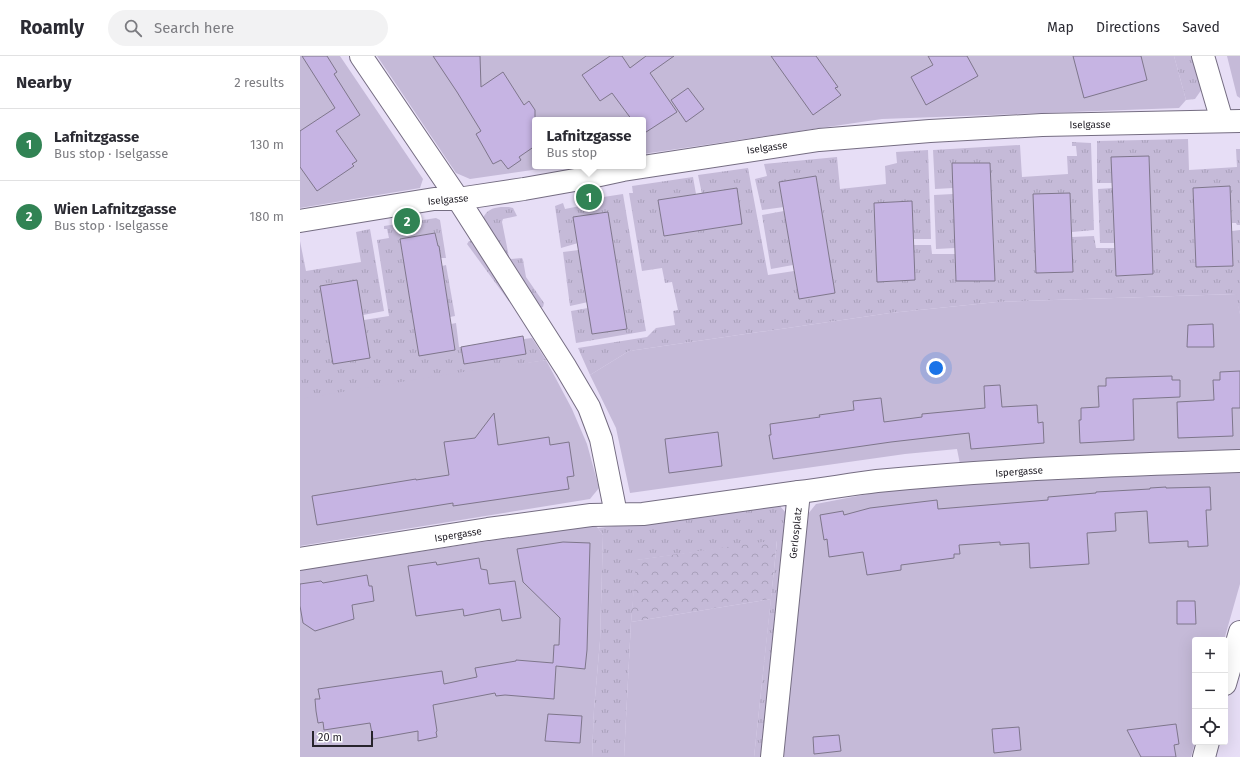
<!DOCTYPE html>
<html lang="en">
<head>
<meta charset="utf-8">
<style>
  :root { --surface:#fff; --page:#f2f2f3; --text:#2b2b33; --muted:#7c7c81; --line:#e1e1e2; --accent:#318354 }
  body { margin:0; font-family:"Fira Sans",sans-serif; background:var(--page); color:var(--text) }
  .controls { position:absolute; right:12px; bottom:12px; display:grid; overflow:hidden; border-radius:4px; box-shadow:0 4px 16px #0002 }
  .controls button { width:36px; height:36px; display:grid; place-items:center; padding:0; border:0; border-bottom:1px solid var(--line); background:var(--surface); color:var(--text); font:20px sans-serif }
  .scale { position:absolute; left:12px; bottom:10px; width:61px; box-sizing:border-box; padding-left:4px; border:2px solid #27242c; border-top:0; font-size:11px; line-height:14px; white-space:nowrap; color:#27242c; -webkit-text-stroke:3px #fff; paint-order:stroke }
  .you { position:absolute; left:636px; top:312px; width:14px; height:14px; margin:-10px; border:3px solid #fff; border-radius:50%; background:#1a73e8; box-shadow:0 0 0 6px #1a73e833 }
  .badge { display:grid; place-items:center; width:26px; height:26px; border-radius:50%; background:var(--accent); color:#fff; font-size:13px; font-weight:700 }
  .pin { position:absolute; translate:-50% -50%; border:2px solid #fff; box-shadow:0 1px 4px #0006 }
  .popup { position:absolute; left:232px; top:61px; width:114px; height:52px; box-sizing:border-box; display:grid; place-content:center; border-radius:4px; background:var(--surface); filter:drop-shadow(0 1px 3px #0005); font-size:13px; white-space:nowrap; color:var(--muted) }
  .popup b { font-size:15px; color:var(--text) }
  .popup::after { content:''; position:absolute; left:50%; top:100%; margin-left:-8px; border:8px solid transparent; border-top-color:var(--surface) }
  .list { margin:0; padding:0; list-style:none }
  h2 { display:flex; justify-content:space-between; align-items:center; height:52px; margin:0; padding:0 16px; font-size:17px }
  h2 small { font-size:13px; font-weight:400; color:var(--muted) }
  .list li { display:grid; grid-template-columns:26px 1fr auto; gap:12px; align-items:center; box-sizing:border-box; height:72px; padding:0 16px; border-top:1px solid var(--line) }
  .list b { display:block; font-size:15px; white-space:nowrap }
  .list p { margin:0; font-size:13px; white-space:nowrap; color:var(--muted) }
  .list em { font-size:13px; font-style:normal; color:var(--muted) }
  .icon { flex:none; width:22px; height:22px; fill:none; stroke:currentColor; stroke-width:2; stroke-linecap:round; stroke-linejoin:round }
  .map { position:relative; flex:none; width:940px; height:701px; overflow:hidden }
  header { display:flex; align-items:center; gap:24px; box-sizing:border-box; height:56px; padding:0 20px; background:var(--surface); border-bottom:1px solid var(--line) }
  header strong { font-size:19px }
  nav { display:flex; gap:22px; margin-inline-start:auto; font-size:14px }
  .search { width:280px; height:36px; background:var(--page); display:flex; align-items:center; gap:10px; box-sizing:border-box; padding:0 14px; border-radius:22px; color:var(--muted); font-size:15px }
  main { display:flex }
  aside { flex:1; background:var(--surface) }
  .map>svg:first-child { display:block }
</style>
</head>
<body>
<header>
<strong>Roamly</strong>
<div class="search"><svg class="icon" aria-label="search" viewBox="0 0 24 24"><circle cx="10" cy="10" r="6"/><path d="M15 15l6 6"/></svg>Search here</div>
<nav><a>Map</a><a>Directions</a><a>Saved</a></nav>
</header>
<main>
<aside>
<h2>Nearby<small>2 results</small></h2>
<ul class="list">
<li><span class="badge">1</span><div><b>Lafnitzgasse</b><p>Bus stop · Iselgasse</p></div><em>130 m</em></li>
<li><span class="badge">2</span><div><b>Wien Lafnitzgasse</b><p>Bus stop · Iselgasse</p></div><em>180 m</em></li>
</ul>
</aside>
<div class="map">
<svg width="940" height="701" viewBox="0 0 940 701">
  <defs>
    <pattern id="grass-tufts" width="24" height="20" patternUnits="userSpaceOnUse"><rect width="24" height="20" fill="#c5bad8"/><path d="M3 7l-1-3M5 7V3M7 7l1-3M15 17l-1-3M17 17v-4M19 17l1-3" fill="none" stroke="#a9a0ba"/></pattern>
    <pattern id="forest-crowns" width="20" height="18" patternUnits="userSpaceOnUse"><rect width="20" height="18" fill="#c5bad8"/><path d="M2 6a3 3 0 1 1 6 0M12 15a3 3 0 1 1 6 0" fill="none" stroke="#a9a0ba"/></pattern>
  </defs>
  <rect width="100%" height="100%" fill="#e7def6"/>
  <g fill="url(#grass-tufts)">
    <polygon points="874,0 891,0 902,33 895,43 886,44"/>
    <polygon points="888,83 889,114 937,111 936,93 940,93 940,169 937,169 936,167 932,167 930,131 893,132 896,211 933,210 932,175 940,174 940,258 935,238 697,246 590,257 329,295 290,319 278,292 347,281 356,272 375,269 373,255 378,254 372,226 365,227 362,212 342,215 329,137 333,137 332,130 393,121 396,138 358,145 364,180 442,168 437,132 402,138 398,119 448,112 468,219 494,215 499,243 535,237 516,120 479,126 484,151 462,154 455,123 467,120 464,108 537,101 540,133 586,128 585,110 597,107 596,96 628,94 631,183 613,183 612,145 574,147 577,226 615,224 613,189 631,189 632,198 655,198 656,225 695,225 690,107 653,132 635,133 633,94 720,89 722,121 768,118 767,100 777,100 776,90 772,90 772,86 791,87 794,174 772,176 770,137 733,138 736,217 773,216 772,181 794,180 796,192 815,192 816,220 853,218 849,100 812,127 797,127 797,85"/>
    <polygon points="813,132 815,187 800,187 798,133"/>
    <polygon points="323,138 346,275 276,287 271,255 288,252 293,278 327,273 308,156 274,161 278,187 261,192 255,150 263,147 265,153 285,149 284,144"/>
    <polygon points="653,138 655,192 636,193 634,139"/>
    <path d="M201 151H209L213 152 217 160 203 163 202 166 209 201 211 203 222 202 223 204 226 221 244 247 243 251 240 252 183 162C187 154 192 152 201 151Z"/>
    <polygon points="484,155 493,209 471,213 462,159"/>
    <polygon points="136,162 140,164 146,202 141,202 135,177 100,183 119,299 153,281 151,268 156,267 159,291 161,291 164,308 226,298 224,283 232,282 246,304 0,345 0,185 6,215 61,206 56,176 70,173 84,255 63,259 57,224 20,230 33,308 70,302 64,264 89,260 77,184 89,182 87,173 84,173 84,170"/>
    <polygon points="169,185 172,185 213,247 211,248 167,188"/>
    <polygon points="279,194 288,246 270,250 263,196"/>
    <polygon points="146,209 155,260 150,261 142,210"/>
    <polygon points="480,450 486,457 466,701 454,701 477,485 337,504 331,566 324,701 292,701 294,653 300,585 303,479 298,472"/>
  </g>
  <polygon fill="url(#forest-crowns)" points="477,484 471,543 331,566 336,504"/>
  <g fill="#c5bad8">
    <polygon points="0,0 40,0 123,123 120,132 0,152"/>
    <polygon points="77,0 874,0 886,44 879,52 582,63 343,98 343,64 235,64 235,110 260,110 170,123 156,117"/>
    <polygon points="927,0 940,0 940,42 937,40"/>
    <polygon points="936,238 940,258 940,394 660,408 657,393 605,398 330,437 316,372 290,319 329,295 590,257 697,246"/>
    <polygon points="246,304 272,353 287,388 299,432 290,443 0,490 0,343 142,319"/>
    <polygon points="940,411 940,528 924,584 895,584 895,686 891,701 482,701 504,463 516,448 599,432"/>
    <polygon points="293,469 298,472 303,479 300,585 294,653 292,701 0,701 0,514"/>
    <polygon points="471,543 454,701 324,701 331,566"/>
  </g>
  <g fill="#c6b4e3" stroke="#7e768b">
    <polygon points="2,0 27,0 37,16 34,18 60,59 36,75 57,105 52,108 54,110 17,135 0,111 0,75 35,52"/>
    <polygon points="133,0 180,0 181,31 203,16 224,49 229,45 235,54 235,90 219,101 221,104 208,113 201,104 193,108 176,78 181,75 157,36"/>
    <polygon points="310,0 322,0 330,12 346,0 374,0 350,17 377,56 343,78 343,64 332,64 312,37 300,45 282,19"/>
    <polygon points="471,0 516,0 538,31 535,32 541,39 513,59"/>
    <polygon points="628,0 667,0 678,20 626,49 611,21 633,9"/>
    <polygon points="773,0 841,0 847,24 784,42"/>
    <polygon points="388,32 404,53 386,66 371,44"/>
    <polygon points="849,100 853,218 816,220 811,101"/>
    <polygon points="652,107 690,107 695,225 656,225"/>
    <polygon points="516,120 535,237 499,243 479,126"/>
    <polygon points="930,130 933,210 896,211 893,132"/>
    <polygon points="437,132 442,168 364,180 358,144"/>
    <polygon points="770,137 773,216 736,217 733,138"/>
    <polygon points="612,145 615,224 577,226 574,147"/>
    <polygon points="308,156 327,273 292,278 273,161"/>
    <polygon points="135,177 138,190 139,190 155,294 119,300 100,183"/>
    <polygon points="57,224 70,302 33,308 20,230"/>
    <polygon points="913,268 914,291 887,291 888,269"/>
    <polygon points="223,280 226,298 164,308 161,291"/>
    <polygon points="940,315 940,352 932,352 933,380 878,382 877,346 914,344 913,324 920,324 920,316"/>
    <polygon points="872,320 872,324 880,324 880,341 833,343 834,384 780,387 779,364 781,364 781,352 799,351 798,330 806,330 806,322"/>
    <polygon points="700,329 702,351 737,349 738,367 743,366 744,387 671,393 669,377 591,386 473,403 469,379 471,379 470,368 520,361 519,359 554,354 553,345 581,342 584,366 622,361 622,358 685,352 684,330"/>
    <polygon points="194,357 198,389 249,381 250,389 269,386 274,420 267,421 269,433 153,450 153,447 17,469 12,440 116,423 116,424 149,419 144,386 175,382"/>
    <polygon points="418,376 422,410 369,417 365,383"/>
    <polygon points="866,431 866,432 910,431 911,454 906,454 908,490 888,491 888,485 849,487 847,455 815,457 816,475 787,477 789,508 730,512 729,487 700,489 700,486 659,489 660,498 654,498 654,502 601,509 601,514 567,519 563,496 529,501 527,483 524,484 520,459 543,455 544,459 570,452 637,444 638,453 748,444 748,441 796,437 796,436 850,433 850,432"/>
    <polygon points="263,486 290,487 287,594 285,613 256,610 254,643 205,639 196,640 195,637 133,649 137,675 136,676 137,681 118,685 118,675 73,683 70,667 24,674 23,666 18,667 16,655 15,643 20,643 18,633 142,615 144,628 177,621 175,612 216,605 216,604 253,607 254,589 259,589 260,562 223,526 217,493"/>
    <polygon points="179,502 181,513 187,514 189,528 215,525 221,562 202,565 200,553 164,560 163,553 116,560 108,510 136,506 137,509"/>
    <polygon points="67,519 69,530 72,530 74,545 52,549 54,563 15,575 3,567 0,550 0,528 21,525 23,527"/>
    <polygon points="877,545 895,545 896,568 877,568"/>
    <polygon points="248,658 282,660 280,687 245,685"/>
    <polygon points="876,668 879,688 874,689 876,701 841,701 827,674"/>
    <polygon points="719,671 721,694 694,697 692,673"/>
    <polygon points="539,679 541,695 514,698 513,681"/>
  </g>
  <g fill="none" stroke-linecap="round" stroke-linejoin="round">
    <defs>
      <g id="minor">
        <polyline points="61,0 158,143 266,312 289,351 301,383 316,458"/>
        <polyline points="903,0 922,65"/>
        <polyline points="0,165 134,143 158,143 224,133 286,122 323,114 519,84 630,75 742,69 940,65"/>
        <path d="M499 436C525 433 551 428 577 425 697 413 819 409 940 405"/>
        <polyline points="0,503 188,473 291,459 343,458 499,436 472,701"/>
      </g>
      <g id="tertiary">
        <polyline points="925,628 940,576"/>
        <polyline points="904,701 908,686"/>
      </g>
    </defs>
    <use href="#minor" stroke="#756d82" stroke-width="24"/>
    <use href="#tertiary" stroke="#756d82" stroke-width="24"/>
    <use href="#minor" stroke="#fff" stroke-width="22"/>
    <use href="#tertiary" stroke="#fff" stroke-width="22"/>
  </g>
  <g text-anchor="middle" stroke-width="3" stroke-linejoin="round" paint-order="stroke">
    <g font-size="10" fill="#27242c" stroke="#fff">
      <text transform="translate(790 68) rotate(-1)" y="4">Iselgasse</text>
      <text transform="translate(467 91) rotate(-8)" y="4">Iselgasse</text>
      <text transform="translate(148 143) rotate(-5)" y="4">Iselgasse</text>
      <text transform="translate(719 415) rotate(-4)" y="4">Ispergasse</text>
      <text transform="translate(495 477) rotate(-84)" y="4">Gerlosplatz</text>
      <text transform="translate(158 478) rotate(-9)" y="4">Ispergasse</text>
    </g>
  </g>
</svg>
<div class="controls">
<button>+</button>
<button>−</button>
<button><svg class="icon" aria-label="locate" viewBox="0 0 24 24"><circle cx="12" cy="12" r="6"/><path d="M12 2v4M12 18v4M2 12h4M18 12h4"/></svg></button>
</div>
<div class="scale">20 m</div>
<div class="you"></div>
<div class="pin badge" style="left:289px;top:141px">1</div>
<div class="popup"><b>Lafnitzgasse</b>Bus stop</div>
<div class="pin badge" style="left:107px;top:165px">2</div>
</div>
</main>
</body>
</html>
